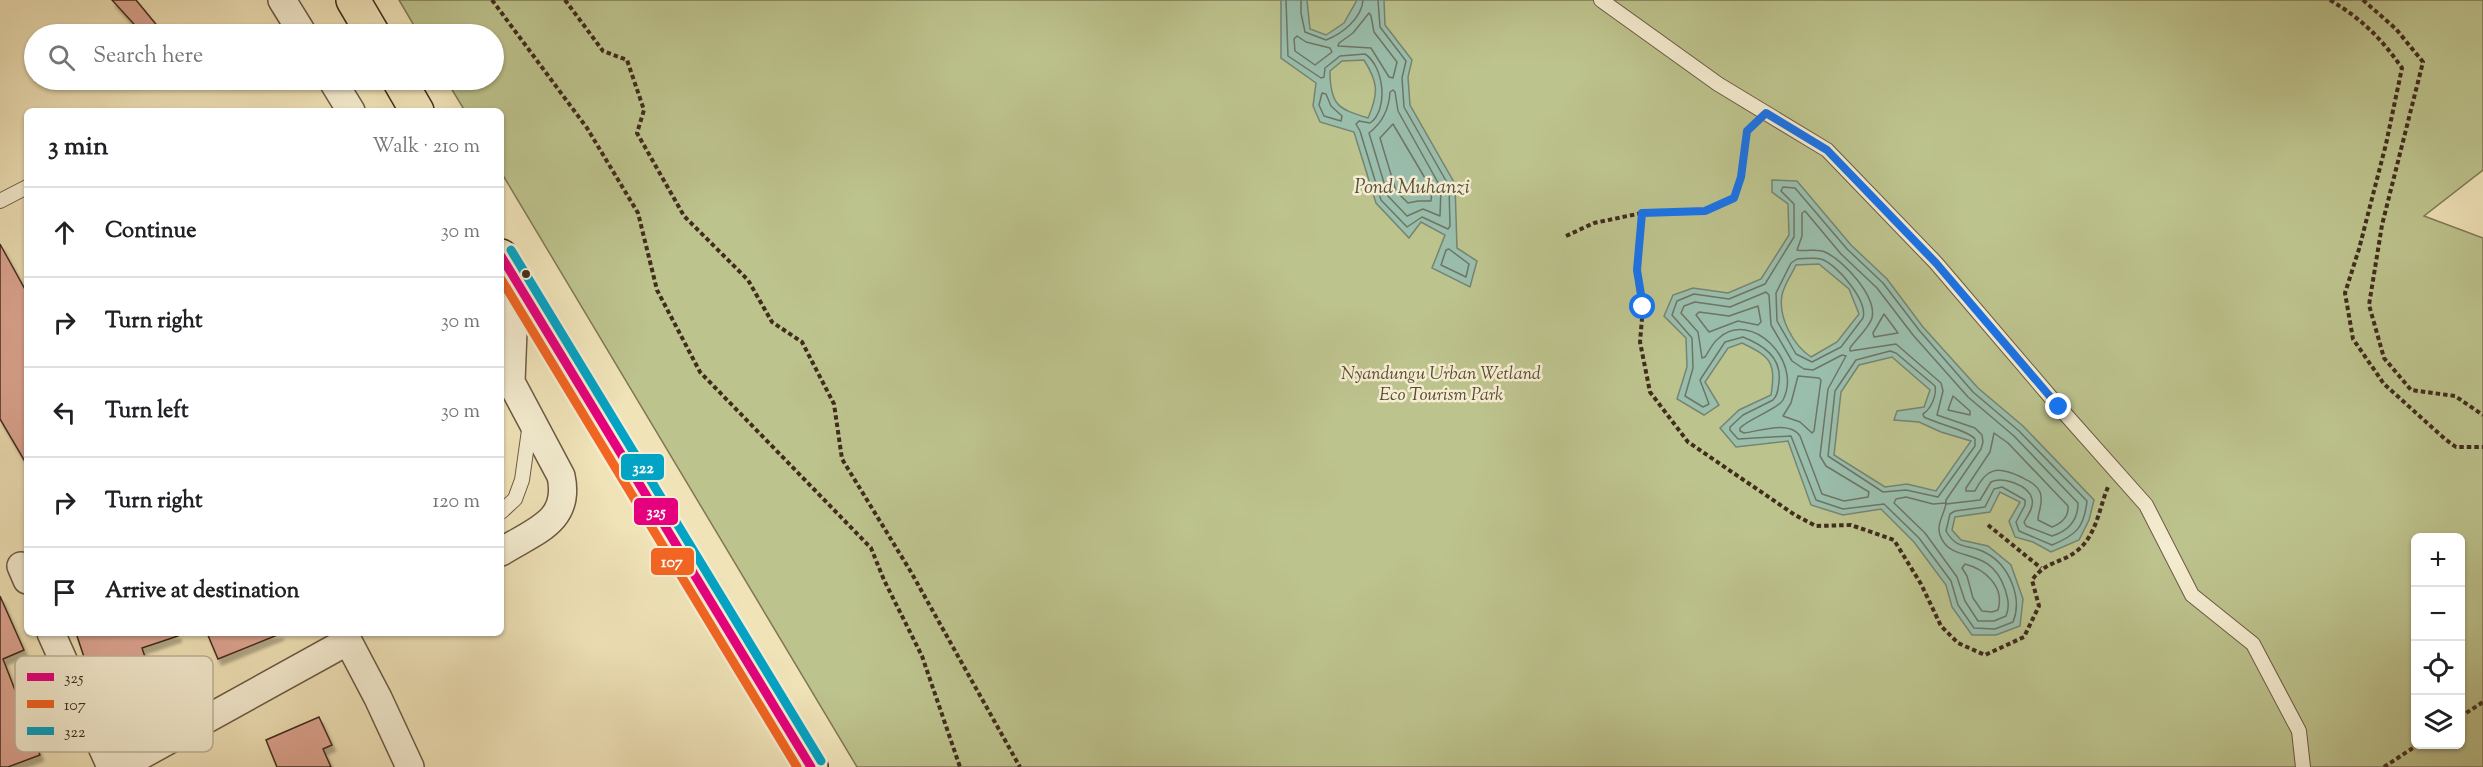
<!DOCTYPE html>
<html lang="en">
<head>
<meta charset="utf-8">
<style>
  :root { --surface:#fff; --page:#f6f6f6; --text:#202124; --muted:#757577; --line:#e0e0e0 }
  body { margin:0; font-family:"Sorts Mill Goudy",serif; background:var(--page); color:var(--text) }
  .controls { position:absolute; right:18px; bottom:18px; display:grid; overflow:hidden; border-radius:9px; box-shadow:0 2px 4px #0004 }
  .controls button { width:54px; height:54px; display:grid; place-items:center; padding:0; border:0; border-bottom:2px solid var(--line); background:var(--surface); color:var(--text); font:30px sans-serif }
  .stop { position:absolute; width:18px; height:18px; margin:-14px; border:4px solid #1a73e8; border-radius:50%; background:#fff }
  .stop.end { background:#1a73e8; border-color:#fff; box-shadow:0 2px 6px #0008 }
  .list { margin:0; padding:0; list-style:none }
  h2 { display:flex; justify-content:space-between; align-items:center; height:78px; margin:0; padding:0 24px; font-size:26px }
  h2 small { font-size:20px; font-weight:400; color:var(--muted) }
  .list li { display:grid; grid-template-columns:39px 1fr auto; gap:18px; align-items:center; box-sizing:border-box; height:90px; padding:0 24px; border-top:2px solid var(--line) }
  .list b { display:block; font-size:22px; white-space:nowrap }
  .list em { font-size:20px; font-style:normal; color:var(--muted) }
  .icon { flex:none; width:33px; height:33px; fill:none; stroke:currentColor; stroke-width:2; stroke-linecap:round; stroke-linejoin:round }
  .map { position:relative; flex:none; width:2483px; height:767px; overflow:hidden }
  .search { position:absolute; background:var(--surface); box-shadow:0 2px 4px #0004; left:24px; top:24px; width:480px; height:66px; display:flex; align-items:center; gap:15px; box-sizing:border-box; padding:0 21px; border-radius:33px; color:var(--muted); font-size:22px }
  .panel { position:absolute; background:var(--surface); box-shadow:0 2px 4px #0004; left:24px; top:108px; width:480px; height:528px; border-radius:9px }
  .map>svg:first-child { display:block }
</style>
</head>
<body>
<div class="map">
<svg width="2483" height="767" viewBox="0 0 2483 767">
  <defs>
    <filter id="shadow"><feDropShadow dx="3.5" dy="6" stdDeviation="1.5" flood-color="#0004"/></filter>
  </defs>
  <rect width="100%" height="100%" fill="#f0e3b8"/>
  <filter id="stains"><feTurbulence type="fractalNoise" baseFrequency=".00333" numOctaves="4"/><feColorMatrix values="0 0 0 0 .2 0 0 0 0 .09 0 0 0 0 .02 0 0 0 .5 -.17"/></filter>
  <radialGradient id="worn" r=".72"><stop offset=".6" stop-color="#630" stop-opacity="0"/><stop offset="1" stop-color="#630" stop-opacity=".3"/></radialGradient>
  <path fill="#bdc38d" stroke="#7f7856" stroke-width="1.5" fill-rule="evenodd" d="M399 0H2483V170L2424 216 2483 238V767H857L501 172V111H465L446 80H494V34H419ZM2416 538H2460V744H2416Z"/>
  <g fill="#9abeac" stroke="#768473" stroke-width="1.5" fill-rule="evenodd">
    <path d="M1281 0H1307L1310 29 1326 35 1344 23 1357 0H1384L1385 25 1412 60 1408 77 1410 105 1455 184 1457 248 1477 261 1470 287 1432 268 1445 235 1421 222 1409 238 1376 203 1354 132 1320 122 1313 106 1316 83 1281 58ZM1364 60C1378 82 1379 93 1368 118 1338 109 1330 105 1330 71L1342 61Z"/>
    <path d="M1772 180 1797 181 1851 245 1887 279 1923 327 1978 388 2023 426 2094 500 2089 520 2079 540 2051 552 2033 542 2015 537 2009 521 2020 502 2000 492 1990 512 1955 517 1952 530 1961 540 1988 546 2011 565 2023 599 2020 626 1996 635H1972L1952 607 1946 585 1914 542 1881 509 1843 515 1811 505 1788 441 1736 447 1720 428 1739 410 1771 395C1776 362 1771 357 1742 343L1728 348 1705 382 1719 405 1704 415 1677 399 1687 367 1686 338 1664 316 1673 295 1693 288 1728 293 1761 279 1789 235 1788 204 1772 192ZM1819 264 1849 289 1859 314 1837 342 1811 357C1793 345 1778 317 1782 295 1784 285 1792 274 1796 265ZM1892 357 1930 390 1924 407 1897 411 1894 420 1919 422 1941 432 1971 441 1936 491 1907 484 1885 487 1834 455 1841 392 1859 365Z"/>
  </g>
  <g fill="none" stroke-linecap="round" stroke-linejoin="round">
    <g stroke="#6e7565" stroke-width="1.5">
      <path d="M1286 0 1288 56 1321 78 1324 77 1325 68 1340 56 1365 54C1384 66 1389 110 1370 123L1359 121 1356 124 1360 131 1381 200 1407 227 1422 217 1448 229 1450 226 1449 186 1404 107 1402 78 1406 61 1380 27 1378 0"/>
      <path d="M1301 0V13L1305 32 1326 40C1342 34 1362 18 1363 0"/>
      <polygon points="1369,13 1371,16 1374,32 1397,62 1393,78 1389,77 1371,48 1338,46 1339,43 1353,33"/>
      <polygon points="1297,36 1306,42 1330,48 1332,52 1315,65 1295,51 1294,39"/>
      <path d="M1393 90 1395 92 1398 111 1441 188 1440 216 1423 209 1407 216 1388 196 1369 133C1382 123 1389 110 1390 92Z"/>
      <polygon points="1322,93 1326,94 1331,106 1342,116 1341,121 1324,116 1319,105"/>
      <polygon points="1393,124 1432,190 1431,201 1418,201 1408,203 1396,191 1380,138"/>
      <path d="M1783 187 1795 188 1847 249 1883 283 1919 330 1973 392 2019 431 2087 501C2084 528 2076 535 2052 545L2019 531 2016 522 2025 505V500L2002 487 1994 489 1985 507 1955 511 1950 514 1946 531C1958 552 1970 543 1986 553 2009 565 2023 598 2013 622L1995 629 1974 628 1958 605 1951 581 1919 538 1884 504 1843 509 1816 500 1791 436 1738 439 1730 430V427L1743 415 1773 400C1778 395 1778 389 1779 382 1782 357 1763 345 1743 337L1725 342 1700 380 1709 404 1703 407 1685 396 1693 368 1692 338 1672 315 1677 301 1694 294 1729 299 1765 284 1794 237V204L1781 191Z"/>
      <path d="M1805 211 1841 254 1877 288 1913 335 1968 397 2014 436 2078 503C2078 521 2068 531 2052 536L2026 526 2024 522C2028 515 2034 507 2032 499 2029 485 2002 476 1991 482L1980 500 1946 504V500L1981 449 1983 442 1982 435 1975 428 1937 415 1943 391 1941 383 1896 344 1850 351V348C1856 339 1869 328 1872 318 1877 296 1843 260 1825 252 1817 248 1806 252 1797 250L1802 236V213Z"/>
      <polygon points="1449,249 1469,264 1466,277 1441,265 1446,250"/>
      <path d="M1797 259C1804 259 1814 257 1821 259 1837 264 1868 301 1863 318L1841 347 1812 362 1796 354 1777 321 1776 293 1791 263Z"/>
      <path d="M1766 292 1769 295 1771 325 1792 361 1804 369 1813 370 1842 355 1846 356 1828 389 1820 456 1826 466 1869 492 1868 497 1844 501 1822 494 1800 436C1790 420 1760 431 1744 433L1740 431V428C1750 418 1778 409 1783 400 1803 361 1751 309 1719 338 1713 342 1709 351 1705 357L1702 358 1698 332 1681 313 1684 306 1695 302 1730 307Z"/>
      <polygon points="1758,306 1761,322 1758,325 1738,321 1709,332 1696,315 1699,312 1729,316"/>
      <polygon points="1884,314 1898,333 1874,337 1873,333"/>
      <path d="M1890 351 1896 353 1935 386C1937 395 1931 409 1923 414L1924 417C1937 424 1968 430 1975 439V446L1938 497 1906 490 1883 492 1828 456 1835 391 1856 360Z"/>
      <polygon points="1798,376 1819,378 1821,380 1814,431 1812,433 1800,422 1783,416 1791,403"/>
      <polygon points="1953,396 1970,411 1970,415 1948,410"/>
      <path d="M1994 433 2008 443 2068 506C2069 517 2062 523 2052 527L2038 520C2038 511 2044 503 2040 492 2036 484 2029 481 2021 477 1998 466 1987 467 1975 491H1966V488L1990 452Z"/>
      <path d="M1906 497 1933 504 1946 503C1945 513 1936 524 1940 535 1951 566 1989 543 2005 589 2008 599 2010 606 2006 616L1994 621H1978L1965 601 1957 577 1925 533 1894 503 1896 499Z"/>
      <path d="M1965 564C1985 569 2005 587 1998 610L1992 612 1982 611 1973 598 1967 576 1962 568Z"/>
    </g>
  </g>
  <g fill="#dea592" stroke="#412c1e" stroke-width="1.5" filter="url(#shadow)">
    <polygon points="112,0 136,0 164,34 143,34"/>
    <polygon points="0,244 27,293 27,465 0,419"/>
    <polygon points="0,596 24,650 3,659 40,755 8,767 0,767"/>
    <polygon points="76,633 177,633 178,636 142,648 146,660 114,670 111,661 88,669"/>
    <polygon points="207,633 280,633 280,634 218,659"/>
    <polygon points="319,717 332,745 323,749 331,767 277,767 266,740"/>
  </g>
  <g fill="none" stroke-linecap="round" stroke-linejoin="round">
    <defs>
      <g id="service">
        <polyline points="1601,0 1718,84 1827,150 1936,263 2059,407 2146,505 2192,595 2253,644 2299,731 2303,767"/>
        <polyline points="0,201 27,187"/>
        <polyline points="501,512 515,499 522,480 530,423"/>
      </g>
      <g id="minor">
        <polyline points="282,0 303,34"/>
        <polyline points="332,80 351,111"/>
        <path d="M501 552C534 531 571 522 561 476L511 382 515 279"/>
        <polyline points="21,566 27,580"/>
        <polyline points="51,633 111,767"/>
        <polyline points="120,767 348,641 378,698 410,767"/>
      </g>
      <g id="trunk">
        <polyline points="353,0 373,34"/>
        <polyline points="399,80 417,111"/>
        <polyline points="501,256 811,767"/>
      </g>
    </defs>
    <use href="#service" stroke="#6d5a44" stroke-width="16"/>
    <use href="#minor" stroke="#6d5a44" stroke-width="30"/>
    <use href="#trunk" stroke="#412c1e" stroke-width="36"/>
    <g stroke="#412c1e" stroke-width="4" stroke-dasharray="4.5 3" stroke-linecap="butt">
      <polyline points="492,0 587,128 638,213 657,290 700,372 871,548 884,580 922,656 960,767"/>
      <polyline points="565,0 603,51 627,60 644,110 637,133 684,216 748,280 772,322 802,342 834,404 842,459 911,572 1020,767"/>
      <path d="M2330 0C2362 19 2381 38 2402 68L2386 144 2359 249 2345 293 2353 339 2384 384 2445 439 2456 447H2483"/>
      <polyline points="2363,0 2396,29 2423,62 2382,225 2369,305 2384,358 2411,390 2455,396 2483,415"/>
      <path d="M1642 213 1637 270 1643 307 1640 342 1650 392 1688 442 1795 515 1816 526 1851 525 1894 540 1921 584 1941 626 1958 643 1985 655 2024 637 2039 606 2032 580C2047 560 2061 564 2078 550 2097 534 2099 508 2108 487"/>
      <polyline points="1566,236 1594,223 1642,213 1705,211 1734,198 1741,177 1747,131 1752,126"/>
      <polyline points="1988,525 2041,568"/>
      <polyline points="2460,717 2483,702"/>
      <polyline points="2384,767 2419,744"/>
    </g>
    <use href="#service" stroke="#f5edd1" stroke-width="14"/>
    <use href="#minor" stroke="#f5edd1" stroke-width="27"/>
    <use href="#trunk" stroke="#f0e3b8" stroke-width="33"/>
    <defs>
      <polyline id="bus-1" points="501,256 811,767"/>
      <polyline id="bus-2" points="501,279 797,767"/>
      <polyline id="bus-3" points="511,250 821,761"/>
    </defs>
    <use href="#bus-1" stroke="#f5edd1" stroke-width="14"/>
    <use href="#bus-2" stroke="#f5edd1" stroke-width="14"/>
    <use href="#bus-3" stroke="#f5edd1" stroke-width="14"/>
    <use href="#bus-1" stroke="#e5007d" stroke-width="9"/>
    <use href="#bus-2" stroke="#f26522" stroke-width="9"/>
    <use href="#bus-3" stroke="#03a3c5" stroke-width="9"/>
  </g>
  <g fill="none" stroke-linecap="round" stroke-linejoin="round">
    <polyline stroke="#1a73e8" stroke-width="8" points="1643,307 1637,270 1642,213 1705,211 1734,198 1741,177 1747,131 1766,113 1827,150 1936,263 2059,407"/>
  </g>
  <circle fill="#412c1e" stroke="#f5edd1" stroke-width="2" cx="526" cy="274" r="5"/>
  <g text-anchor="middle" stroke-width="5" stroke-linejoin="round" paint-order="stroke">
    <g font-size="18" font-style="italic" fill="#5a4a34" stroke="#f5edd1">
      <text x="1441" y="379">Nyandungu Urban Wetland<tspan x="1441" dy="21">Eco Tourism Park</tspan></text>
    </g>
    <g font-size="20" font-style="italic" fill="#575042" stroke="#f5edd1">
      <text x="1412" y="193">Pond Muhanzi</text>
    </g>
  </g>
  <rect x="15" y="656" width="198" height="96" rx="9" fill="#f5edd1" stroke="#bfb39b" stroke-width="1.5"/>
  <rect x="27" y="673" width="27" height="8" fill="#e5007d"/>
  <rect x="27" y="700" width="27" height="8" fill="#f26522"/>
  <rect x="27" y="727" width="27" height="8" fill="#03a3c5"/>
  <g font-size="16" fill="#412c1e">
    <text x="64" y="683">325</text>
    <text x="64" y="710">107</text>
    <text x="64" y="737">322</text>
  </g>
  <g stroke="#f5edd1" stroke-width="2">
    <rect x="620" y="453" width="45" height="28" rx="6" fill="#03a3c5"/>
    <rect x="633" y="497" width="46" height="29" rx="6" fill="#e5007d"/>
    <rect x="650" y="547" width="45" height="29" rx="6" fill="#f26522"/>
  </g>
  <g font-size="16" text-anchor="middle" font-weight="bold" fill="#fff">
    <text x="643" y="473">322</text>
    <text x="656" y="517">325</text>
    <text x="672" y="567">107</text>
  </g>
  <rect width="100%" height="100%" filter="url(#stains)"/>
  <rect width="100%" height="100%" fill="url(#worn)"/>
</svg>
<div class="controls">
<button>+</button>
<button>−</button>
<button><svg class="icon" aria-label="locate" viewBox="0 0 24 24"><circle cx="12" cy="12" r="6"/><path d="M12 2v4M12 18v4M2 12h4M18 12h4"/></svg></button>
<button><svg class="icon" aria-label="layers" viewBox="0 0 24 24"><path d="M12 4l9 5-9 5-9-5zM3 14l9 5 9-5"/></svg></button>
</div>
<div class="stop" style="left:1643px;top:307px"></div>
<div class="stop end" style="left:2059px;top:407px"></div>
<div class="search"><svg class="icon" aria-label="search" viewBox="0 0 24 24"><circle cx="10" cy="10" r="6"/><path d="M15 15l6 6"/></svg>Search here</div>
<section class="panel">
<h2>3 min<small>Walk · 210 m</small></h2>
<ul class="list">
<li><svg class="icon" aria-label="ahead" viewBox="0 0 24 24"><path d="M12 20V5M6 11l6-6 6 6"/></svg><div><b>Continue</b></div><em>30 m</em></li>
<li><svg class="icon" aria-label="right" viewBox="0 0 24 24"><path d="M7 20v-9h11M14 6l5 5-5 5"/></svg><div><b>Turn right</b></div><em>30 m</em></li>
<li><svg class="icon" aria-label="left" viewBox="0 0 24 24"><path d="M17 20v-9H6M10 6l-5 5 5 5"/></svg><div><b>Turn left</b></div><em>30 m</em></li>
<li><svg class="icon" aria-label="right" viewBox="0 0 24 24"><path d="M7 20v-9h11M14 6l5 5-5 5"/></svg><div><b>Turn right</b></div><em>120 m</em></li>
<li><svg class="icon" aria-label="arrive" viewBox="0 0 24 24"><path d="M6 21V4h12l-3 4 3 4H6"/></svg><div><b>Arrive at destination</b></div></li>
</ul>
</section>
</div>
</body>
</html>
